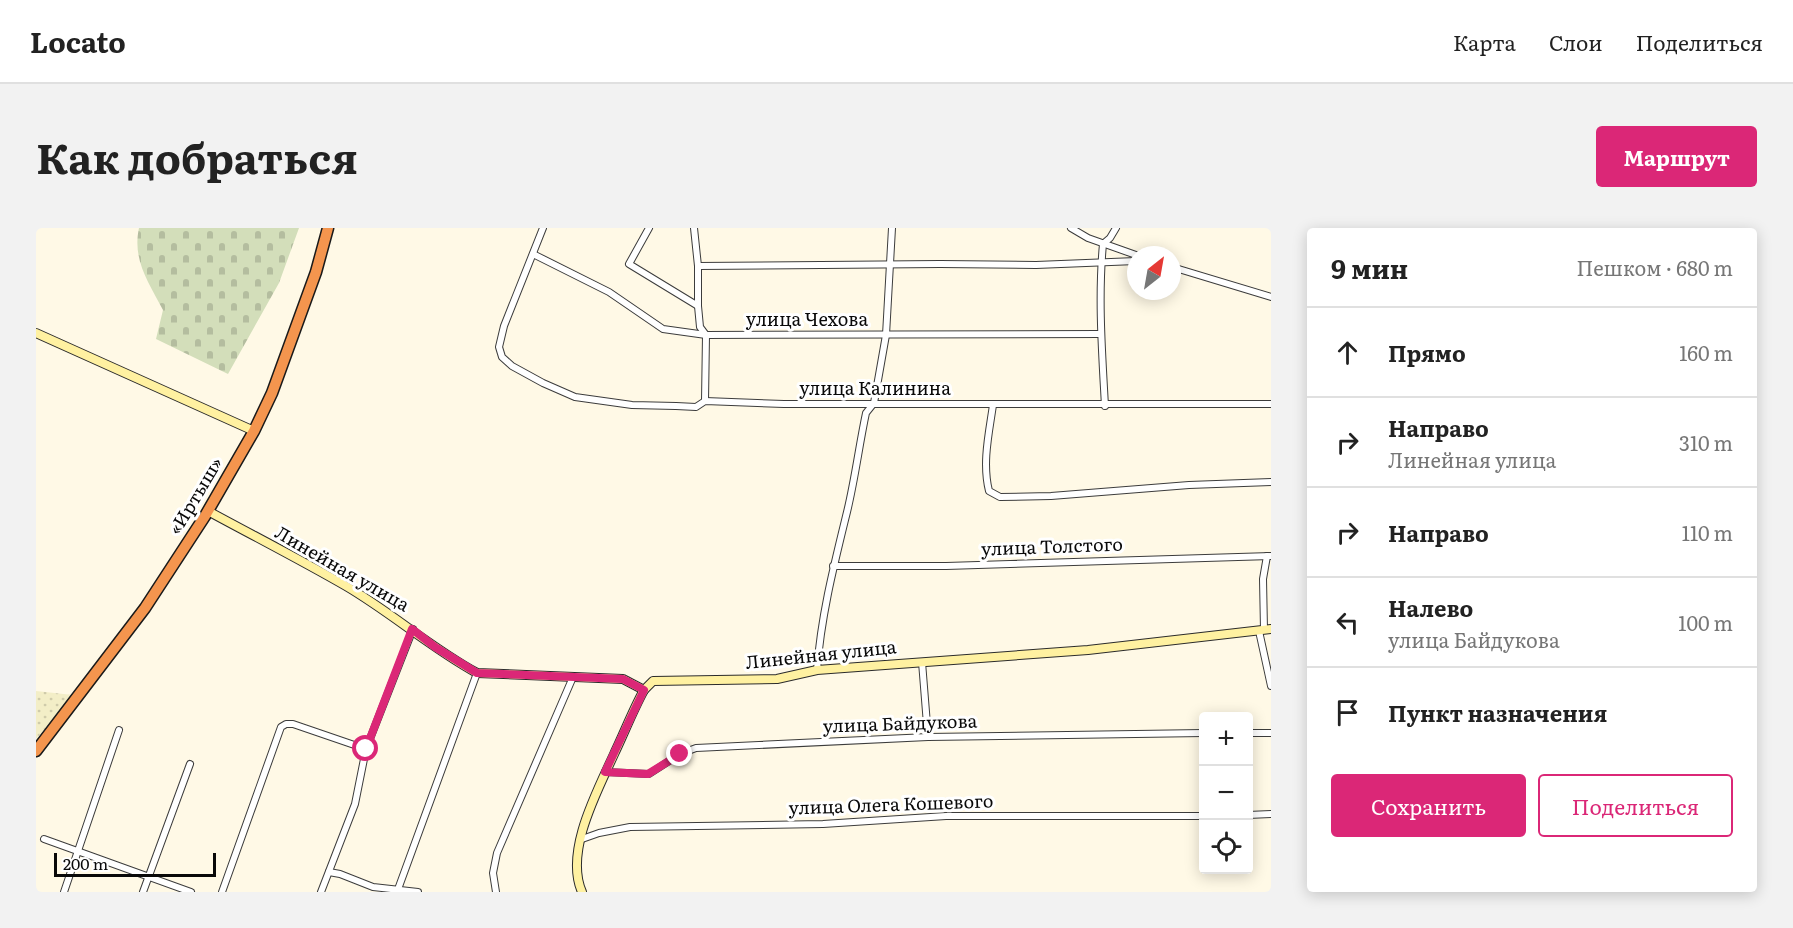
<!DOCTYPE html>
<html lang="ru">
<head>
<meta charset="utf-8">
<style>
  :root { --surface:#fff; --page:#f2f2f2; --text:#222; --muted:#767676; --line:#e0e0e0; --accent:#db2777 }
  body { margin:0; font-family:Literata,serif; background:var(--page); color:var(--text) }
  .controls { position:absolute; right:18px; bottom:18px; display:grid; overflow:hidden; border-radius:6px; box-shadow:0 3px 15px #0003 }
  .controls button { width:54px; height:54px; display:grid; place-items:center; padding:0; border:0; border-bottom:2px solid var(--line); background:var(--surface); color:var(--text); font:30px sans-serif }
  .compass { position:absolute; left:1091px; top:18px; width:54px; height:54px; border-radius:50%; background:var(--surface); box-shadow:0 3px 15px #0003; rotate:31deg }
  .scale { position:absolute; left:18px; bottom:15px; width:162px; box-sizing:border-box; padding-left:6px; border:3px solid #090909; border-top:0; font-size:16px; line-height:21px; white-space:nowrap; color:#090909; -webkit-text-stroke:4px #fff; paint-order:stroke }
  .stop { position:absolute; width:18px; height:18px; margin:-14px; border:4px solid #db2777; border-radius:50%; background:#fff }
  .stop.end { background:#db2777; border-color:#fff; box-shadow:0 2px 6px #0008 }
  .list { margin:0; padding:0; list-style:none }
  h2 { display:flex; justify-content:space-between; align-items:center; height:78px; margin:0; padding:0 24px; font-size:26px }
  h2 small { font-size:20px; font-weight:400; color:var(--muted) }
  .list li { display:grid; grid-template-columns:39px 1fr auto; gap:18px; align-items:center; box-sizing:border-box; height:90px; padding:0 24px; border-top:2px solid var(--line) }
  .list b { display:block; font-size:22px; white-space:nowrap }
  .list p { margin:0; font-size:20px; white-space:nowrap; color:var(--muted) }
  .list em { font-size:20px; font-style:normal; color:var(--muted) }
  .actions { display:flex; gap:12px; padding:18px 24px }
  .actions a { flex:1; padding:14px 0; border:2px solid var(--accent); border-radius:6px; text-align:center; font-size:21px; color:var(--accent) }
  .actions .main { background:var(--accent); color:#fff }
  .icon { flex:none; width:33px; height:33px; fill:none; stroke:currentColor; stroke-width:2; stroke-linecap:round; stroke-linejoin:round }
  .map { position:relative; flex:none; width:1235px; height:664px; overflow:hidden; border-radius:6px }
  header { display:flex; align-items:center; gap:36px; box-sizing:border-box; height:84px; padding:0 30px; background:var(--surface); border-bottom:2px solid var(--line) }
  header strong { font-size:28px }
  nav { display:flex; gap:33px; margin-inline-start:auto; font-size:21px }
  .intro { display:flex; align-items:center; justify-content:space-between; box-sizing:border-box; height:144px; padding:0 36px }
  h1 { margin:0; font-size:42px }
  .button { padding:15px 27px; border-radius:6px; background:var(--accent); color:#fff; font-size:21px; font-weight:700 }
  main { display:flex; gap:36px; padding:0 36px }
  aside { flex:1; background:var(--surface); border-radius:6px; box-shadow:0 3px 15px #0003 }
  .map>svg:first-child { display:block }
</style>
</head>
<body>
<header>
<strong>Locato</strong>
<nav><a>Карта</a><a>Слои</a><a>Поделиться</a></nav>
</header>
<div class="intro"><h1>Как добраться</h1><a class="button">Маршрут</a></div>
<main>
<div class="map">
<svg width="1235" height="664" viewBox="0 0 1235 664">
  <defs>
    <pattern id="farmland-dots" width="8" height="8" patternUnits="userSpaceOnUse" patternTransform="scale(1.5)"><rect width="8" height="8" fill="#f3eec7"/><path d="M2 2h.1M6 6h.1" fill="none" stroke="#cfcbaa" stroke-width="1.8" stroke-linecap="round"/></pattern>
    <pattern id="cemetery-stones" width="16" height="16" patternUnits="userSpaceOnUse" patternTransform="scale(1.5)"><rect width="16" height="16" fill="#d3deba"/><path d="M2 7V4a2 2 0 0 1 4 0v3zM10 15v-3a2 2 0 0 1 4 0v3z" fill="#b4bd9f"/></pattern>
  </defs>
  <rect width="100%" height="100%" fill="#fff9e6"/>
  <polygon fill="url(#farmland-dots)" points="0,463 37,467 0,511"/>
  <path fill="url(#cemetery-stones)" d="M103 0H263L243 55 192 146 120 111 127 82C113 55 96 32 103 0Z"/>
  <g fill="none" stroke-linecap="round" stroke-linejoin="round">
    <defs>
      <g id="street">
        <polyline points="507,0 468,98 463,119 466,129 476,138 507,155 539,169 596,177 640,178 660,179 669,173 748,176 1235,176"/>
        <polyline points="613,0 593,36 662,78 662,38 658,0"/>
        <polyline points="1035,0 1052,10 1100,27"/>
        <polyline points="497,26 573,64 627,101 670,107 1065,106"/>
        <polyline points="662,38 904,36 1000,37 1100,33"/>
        <polyline points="1136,39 1235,69"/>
        <polyline points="662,78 664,99 670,107 669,173"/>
        <path d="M957 177C953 205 946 235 953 263L964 269 1015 268 1153 257 1235 254"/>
        <path d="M1069 178C1066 124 1062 69 1067 16L1074 10 1080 0"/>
        <polyline points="797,338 910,338 1235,328"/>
        <polyline points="1228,402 1227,351 1231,328"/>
        <polyline points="1223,403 1235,458"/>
        <polyline points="886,434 892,509"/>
        <path d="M781 442C785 388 798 337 811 284 819 251 823 218 830 185L838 175 850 107 856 0"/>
        <polyline points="1212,505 1235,505"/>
        <polyline points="569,544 613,546 644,526 660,520 892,509 1168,505"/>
        <polyline points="1212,587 1235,586"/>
        <polyline points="8,611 155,664"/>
        <polyline points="546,611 563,605 594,599 787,596 910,588 1168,588"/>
        <polyline points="293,644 304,646 337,659 382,664"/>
        <polyline points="28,664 83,502"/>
        <polyline points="107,664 154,536"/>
        <polyline points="186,664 245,499 250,496 257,496 330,521"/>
        <polyline points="285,664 319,576 330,521 377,401"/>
        <polyline points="361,664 441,445"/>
        <polyline points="460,664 457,645 461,625 537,449"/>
      </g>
      <g id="secondary">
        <polyline points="0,105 218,203"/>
        <path d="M172 283C218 308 265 332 310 358 356 385 395 420 441 445L587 451 608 462 617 453 741 451 781 442 1052 422 1235 401"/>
        <path d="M546 664C528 623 562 562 579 524 589 503 597 482 608 462"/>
      </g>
      <polyline id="highway" points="0,523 109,380 169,288 218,203 236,165 280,44 292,0"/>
    </defs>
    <use href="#street" stroke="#3c3c3c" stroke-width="8"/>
    <use href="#secondary" stroke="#2b2b2b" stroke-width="10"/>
    <use href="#highway" stroke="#1a1a1a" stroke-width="13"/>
    <use href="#street" stroke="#fff" stroke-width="6"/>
    <use href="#secondary" stroke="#fff1a1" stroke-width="8"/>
    <use href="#highway" stroke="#f4954e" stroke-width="10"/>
  </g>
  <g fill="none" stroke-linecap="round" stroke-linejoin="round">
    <polyline stroke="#db2777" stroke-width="8" points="330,521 376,401 399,419 441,445 587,451 608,462 569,544 612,546 644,526"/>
  </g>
  <g text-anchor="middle" stroke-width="6" stroke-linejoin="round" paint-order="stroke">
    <g font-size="18" fill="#090909" stroke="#fff">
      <text x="771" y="98">улица Чехова</text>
      <text x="839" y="167">улица Калинина</text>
      <text transform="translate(160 268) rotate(-59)" y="6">«Иртыш»</text>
      <text transform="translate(1016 319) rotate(-2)" y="6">улица Толстого</text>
      <text transform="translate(306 341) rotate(30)" y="6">Линейная улица</text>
      <text transform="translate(785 427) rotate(-6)" y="6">Линейная улица</text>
      <text transform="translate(864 496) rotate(-2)" y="6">улица Байдукова</text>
      <text transform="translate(855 577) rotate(-2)" y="6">улица Олега Кошевого</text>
    </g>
  </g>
</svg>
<div class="controls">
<button>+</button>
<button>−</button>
<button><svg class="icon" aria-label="locate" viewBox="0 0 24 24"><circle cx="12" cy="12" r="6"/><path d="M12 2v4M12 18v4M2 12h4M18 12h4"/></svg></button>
</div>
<svg class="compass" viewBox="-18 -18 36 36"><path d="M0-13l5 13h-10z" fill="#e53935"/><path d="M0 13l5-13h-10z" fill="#767676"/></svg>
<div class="scale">200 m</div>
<div class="stop" style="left:330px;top:521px"></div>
<div class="stop end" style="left:644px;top:526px"></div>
</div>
<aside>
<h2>9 мин<small>Пешком · 680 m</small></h2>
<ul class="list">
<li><svg class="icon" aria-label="ahead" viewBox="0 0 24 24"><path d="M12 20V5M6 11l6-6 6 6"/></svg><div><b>Прямо</b></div><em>160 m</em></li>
<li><svg class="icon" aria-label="right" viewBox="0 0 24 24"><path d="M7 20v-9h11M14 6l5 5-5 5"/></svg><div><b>Направо</b><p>Линейная улица</p></div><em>310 m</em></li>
<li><svg class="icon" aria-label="right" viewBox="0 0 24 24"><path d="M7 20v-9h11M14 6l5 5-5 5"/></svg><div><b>Направо</b></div><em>110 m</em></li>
<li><svg class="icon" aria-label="left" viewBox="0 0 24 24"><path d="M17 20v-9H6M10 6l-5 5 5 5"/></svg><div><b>Налево</b><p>улица Байдукова</p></div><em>100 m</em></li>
<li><svg class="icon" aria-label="arrive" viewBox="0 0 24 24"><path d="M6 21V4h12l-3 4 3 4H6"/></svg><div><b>Пункт назначения</b></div></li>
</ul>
<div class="actions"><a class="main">Сохранить</a><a>Поделиться</a></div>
</aside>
</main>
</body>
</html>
